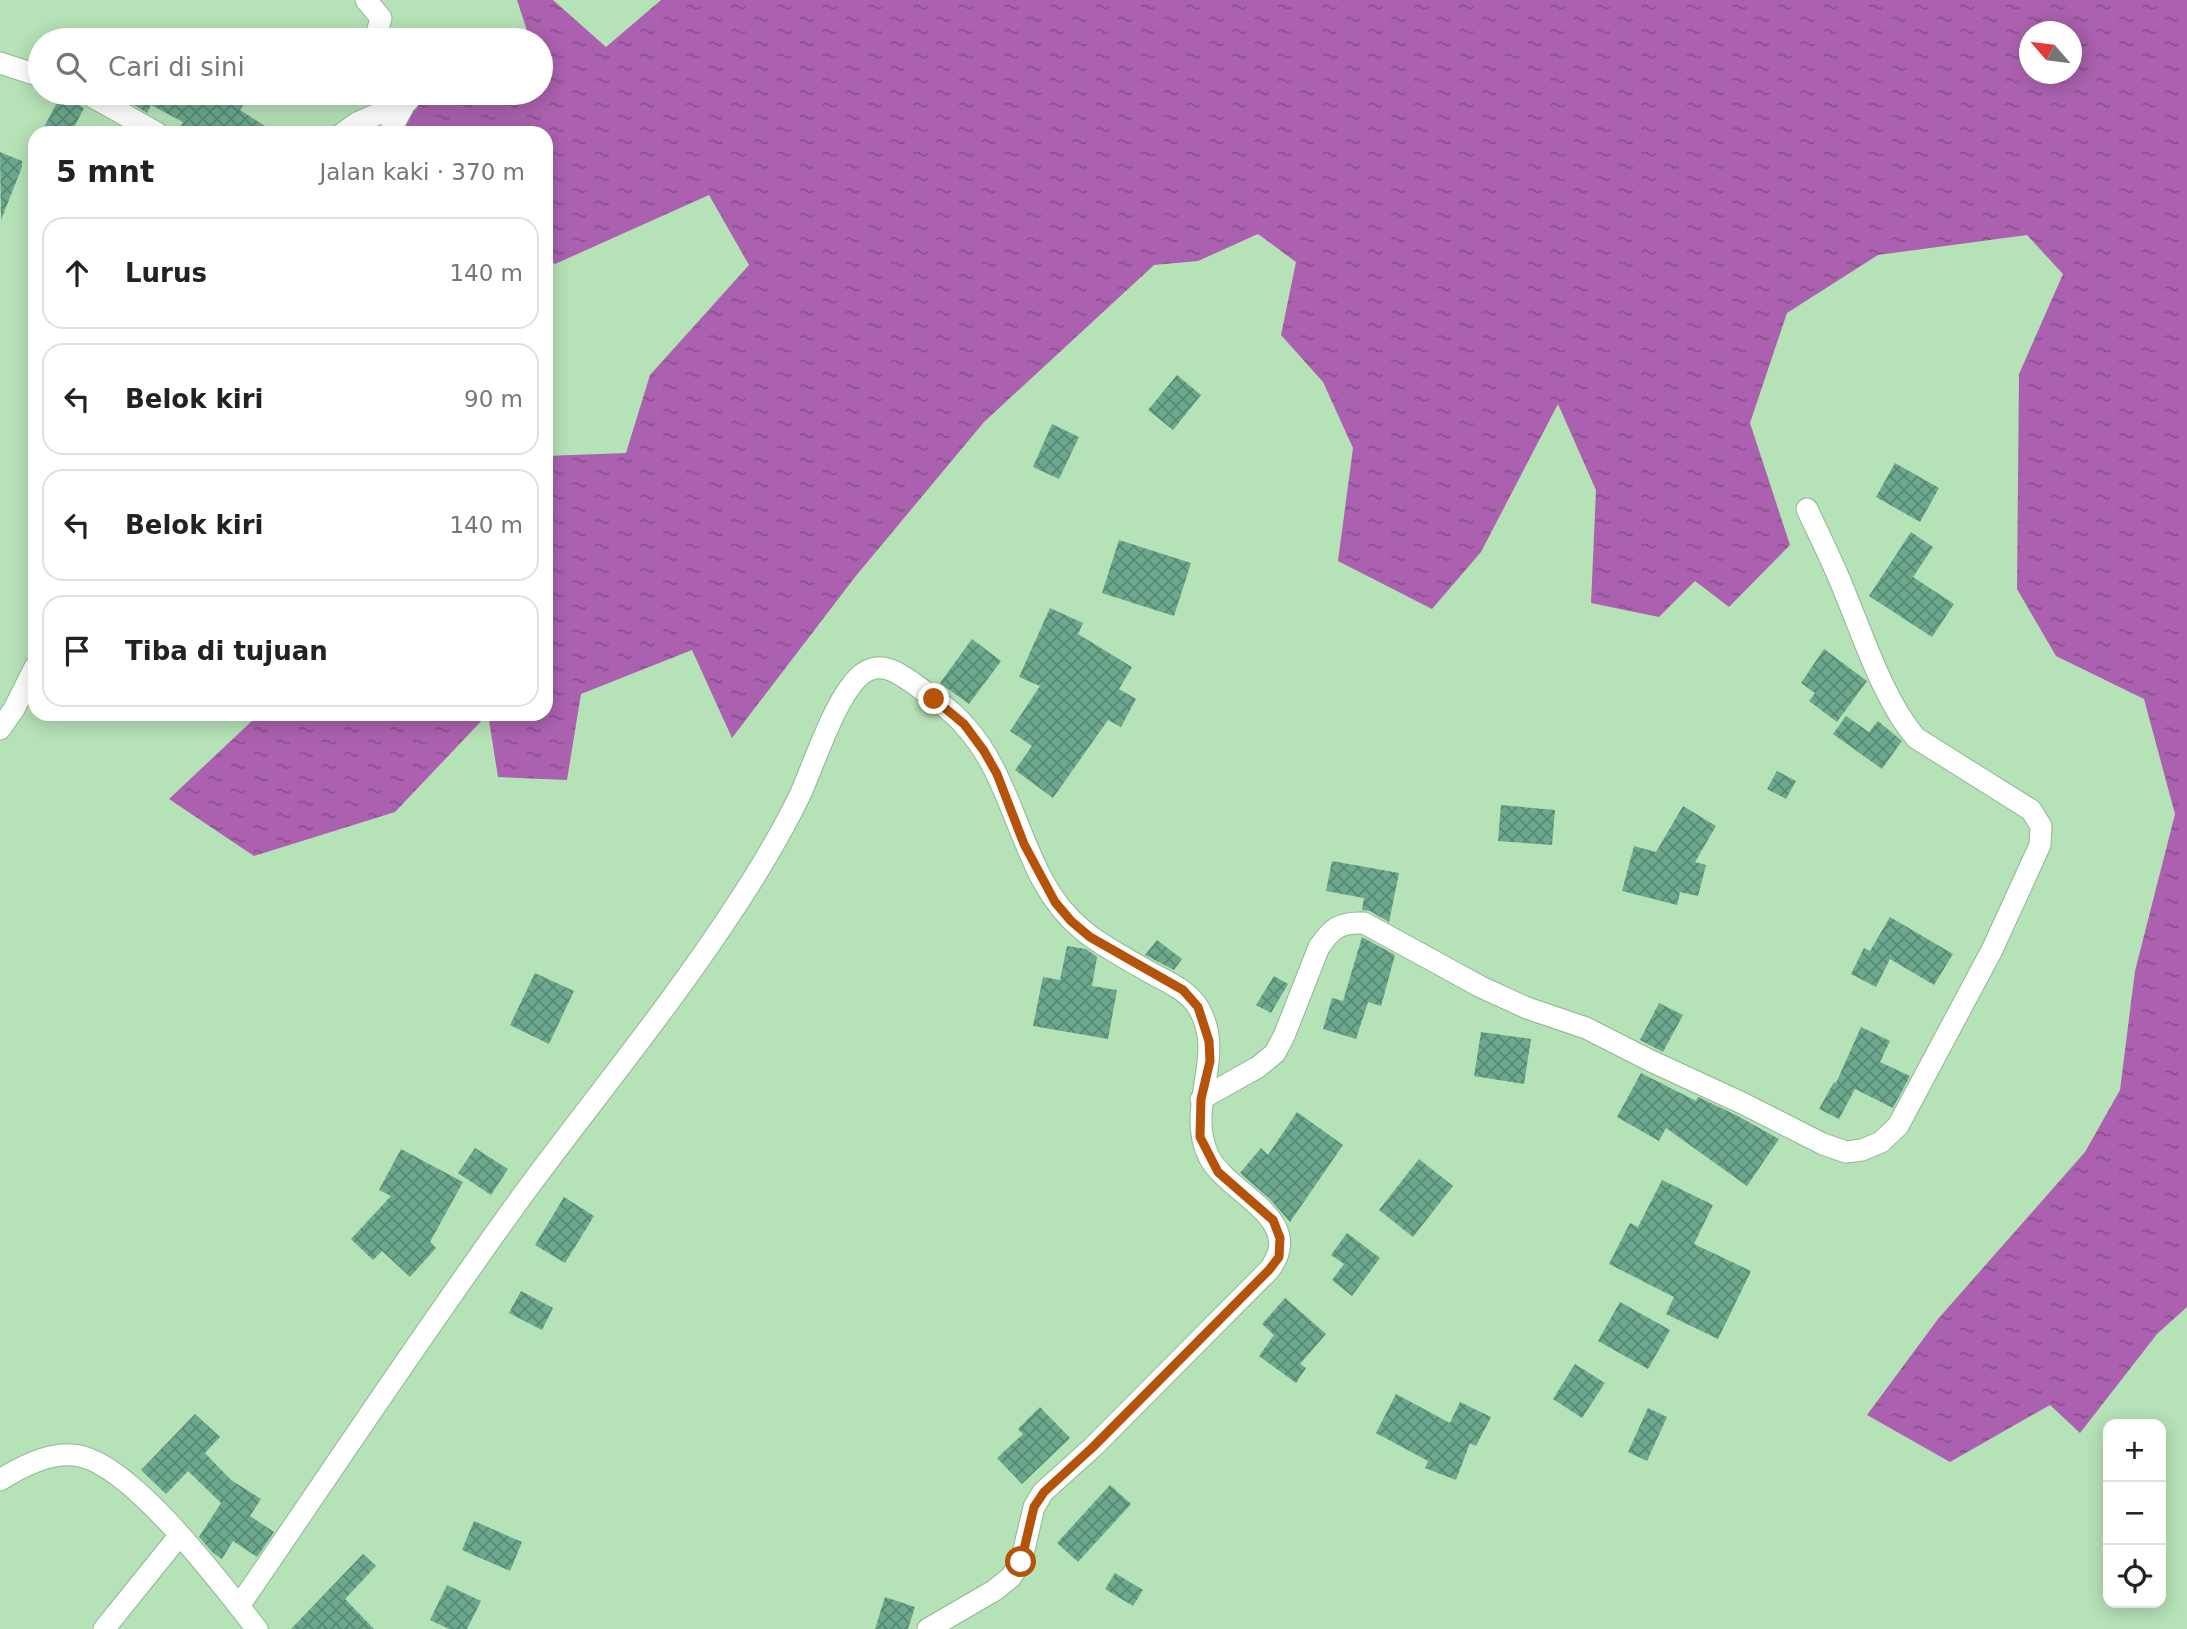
<!DOCTYPE html>
<html lang="id">
<head>
<meta charset="utf-8">
<style>
  :root { --surface:#fff; --page:#f6f6f6; --text:#222; --muted:#767676; --line:#e0e0e0 }
  body { margin:0; font-family:"DejaVu Sans",sans-serif; background:var(--page); color:var(--text) }
  .controls { position:absolute; right:21px; bottom:21px; display:grid; overflow:hidden; border-radius:14px; box-shadow:0 4px 18px #0003 }
  .controls button { width:63px; height:63px; display:grid; place-items:center; padding:0; border:0; border-bottom:2px solid var(--line); background:var(--surface); color:var(--text); font:35px sans-serif }
  .compass { position:absolute; left:2019px; top:21px; width:63px; height:63px; border-radius:50%; background:var(--surface); box-shadow:0 4px 18px #0003; rotate:298deg }
  .stop { position:absolute; width:21px; height:21px; margin:-16px; border:5px solid #b45309; border-radius:50%; background:#fff }
  .stop.end { background:#b45309; border-color:#fff; box-shadow:0 2px 7px #0008 }
  .list { margin:0; padding:0; list-style:none }
  h2 { display:flex; justify-content:space-between; align-items:center; height:91px; margin:0; padding:0 28px; font-size:30px }
  h2 small { font-size:23px; font-weight:400; color:var(--muted) }
  .list li { display:grid; grid-template-columns:46px 1fr auto; gap:21px; align-items:center; box-sizing:border-box; height:112px; margin:0 14px 14px; padding:0 14px; border:2px solid var(--line); border-radius:21px }
  .list b { display:block; font-size:26px; white-space:nowrap }
  .list em { font-size:23px; font-style:normal; color:var(--muted) }
  .icon { flex:none; width:38px; height:38px; fill:none; stroke:currentColor; stroke-width:2; stroke-linecap:round; stroke-linejoin:round }
  .map { position:relative; flex:none; width:2187px; height:1629px; overflow:hidden }
  .search { position:absolute; background:var(--surface); box-shadow:0 4px 18px #0003; left:28px; top:28px; width:525px; height:77px; display:flex; align-items:center; gap:18px; box-sizing:border-box; padding:0 24px; border-radius:38px; color:var(--muted); font-size:26px }
  .panel { position:absolute; background:var(--surface); box-shadow:0 4px 18px #0003; left:28px; top:126px; width:525px; height:595px; border-radius:21px }
  .map>svg:first-child { display:block }
</style>
</head>
<body>
<div class="map">
<svg width="2187" height="1629" viewBox="0 0 2187 1629">
  <defs>
    <pattern id="water-ripples" width="26" height="14" patternUnits="userSpaceOnUse" patternTransform="scale(1.75)"><rect width="26" height="14" fill="#ab61af"/><path d="M2 4q2-2 4 0t4 0M15 11q2-2 4 0t4 0" fill="none" stroke="#8a508d"/></pattern>
    <pattern id="building-cross-hatch" width="8" height="8" patternUnits="userSpaceOnUse" patternTransform="scale(1.75)"><rect width="8" height="8" fill="#6ba88e"/><path d="M0 0l8 8M0 8l8-8" fill="none" stroke="#578973"/></pattern>
  </defs>
  <rect width="100%" height="100%" fill="#b6e2b7"/>
  <path fill="url(#water-ripples)" fill-rule="evenodd" d="M517 0H553L606 47 661 0H2187V1307L2157 1334 2080 1433 2050 1405 1950 1462 1867 1415 1938 1319 2085 1152 2120 1090 2135 971 2175 814 2144 699 2056 656 2017 589 2019 374 2063 274 2027 235 1878 255 1787 313 1750 423 1790 545 1729 607 1695 581 1659 617 1591 603 1596 490 1558 404 1481 552 1432 609 1338 561 1353 448 1323 382 1281 335 1296 262 1258 234 1198 261 1154 265 984 422 855 577 732 738 692 650 581 694 567 780 498 777 488 714 395 812 254 856 169 799 253 720 244 714H546V456L626 453 650 375 749 265 709 195 555 264 546 258V133H397L414 93H541V40H530ZM2030 32H2072V74H2030Z"/>
  <g fill="url(#building-cross-hatch)">
    <polygon points="127,93 252,93 240,110 276,133 177,133 183,122 151,105 147,113 128,101 131,95"/>
    <polygon points="61,95 84,108 71,133 41,133"/>
    <polygon points="0,152 22,161 22,167 1,220"/>
    <polygon points="1177,375 1201,395 1173,430 1148,410"/>
    <polygon points="1052,424 1079,437 1059,479 1033,467"/>
    <polygon points="1895,463 1939,488 1920,522 1876,497"/>
    <polygon points="1911,532 1933,547 1913,577 1954,604 1932,637 1869,596"/>
    <polygon points="1119,540 1191,563 1174,616 1102,593"/>
    <polygon points="1050,608 1083,623 1078,634 1132,667 1119,689 1136,699 1121,727 1108,720 1053,798 1015,770 1032,746 1010,731 1040,686 1019,677"/>
    <polygon points="972,639 1001,661 969,704 940,683"/>
    <polygon points="1824,649 1867,681 1837,722 1809,701 1815,693 1801,683"/>
    <polygon points="1846,716 1869,732 1878,721 1902,741 1882,769 1833,734"/>
    <polygon points="1777,771 1796,781 1786,799 1767,789"/>
    <polygon points="1501,805 1555,810 1552,845 1498,841"/>
    <polygon points="1683,806 1716,826 1695,862 1706,865 1698,896 1680,892 1677,905 1622,891 1634,846 1656,852"/>
    <polygon points="1332,861 1399,873 1389,922 1370,911 1362,910 1364,898 1326,891"/>
    <polygon points="1890,917 1953,954 1934,985 1890,959 1876,987 1851,974 1864,948 1870,951"/>
    <polygon points="1362,937 1395,955 1381,1006 1368,1002 1356,1039 1323,1029 1332,998 1343,1001"/>
    <polygon points="1157,940 1182,959 1174,970 1145,955"/>
    <polygon points="1067,946 1086,949 1097,957 1092,986 1117,990 1108,1039 1033,1026 1043,977 1060,980"/>
    <polygon points="535,973 574,991 549,1044 510,1025"/>
    <polygon points="1274,976 1288,984 1271,1013 1256,1005"/>
    <polygon points="1659,1003 1683,1015 1663,1052 1640,1040"/>
    <polygon points="1861,1027 1890,1041 1880,1062 1910,1076 1893,1108 1855,1089 1839,1119 1819,1109 1834,1082 1836,1083"/>
    <polygon points="1481,1032 1531,1039 1524,1084 1474,1076"/>
    <polygon points="1641,1073 1696,1101 1698,1097 1736,1115 1779,1139 1747,1186 1666,1128 1659,1141 1617,1117"/>
    <polygon points="1297,1112 1343,1145 1290,1222 1270,1199 1240,1173 1261,1148 1268,1155"/>
    <polygon points="475,1148 508,1169 491,1195 458,1173"/>
    <polygon points="401,1149 463,1182 430,1242 436,1248 410,1277 382,1251 373,1260 351,1239 391,1196 379,1190"/>
    <polygon points="1419,1159 1453,1186 1413,1237 1379,1210"/>
    <polygon points="1662,1180 1713,1205 1694,1244 1751,1271 1718,1339 1666,1314 1674,1297 1609,1264 1630,1223 1638,1227"/>
    <polygon points="564,1197 594,1216 565,1263 535,1245"/>
    <polygon points="1347,1233 1380,1258 1352,1296 1332,1280 1344,1264 1331,1255"/>
    <polygon points="521,1291 553,1308 542,1330 509,1313"/>
    <polygon points="1285,1298 1326,1334 1300,1364 1306,1368 1296,1383 1259,1356 1274,1335 1262,1324"/>
    <polygon points="1620,1302 1670,1330 1648,1369 1598,1341"/>
    <polygon points="1575,1364 1605,1383 1582,1418 1553,1399"/>
    <polygon points="1396,1394 1450,1423 1460,1402 1491,1417 1476,1446 1470,1443 1456,1480 1425,1468 1428,1461 1376,1433"/>
    <polygon points="1040,1407 1070,1438 1022,1484 997,1458 1023,1434 1018,1429"/>
    <polygon points="1648,1408 1667,1417 1647,1461 1628,1452"/>
    <polygon points="195,1414 220,1437 205,1453 231,1480 261,1499 250,1516 274,1532 257,1557 233,1541 222,1559 213,1553 199,1537 221,1503 188,1471 166,1494 141,1470"/>
    <polygon points="1110,1485 1131,1504 1078,1562 1057,1543"/>
    <polygon points="474,1521 522,1542 510,1571 462,1550"/>
    <polygon points="363,1554 376,1566 345,1599 374,1629 291,1629"/>
    <polygon points="1115,1573 1143,1590 1133,1606 1105,1589"/>
    <polygon points="447,1585 481,1601 467,1629 449,1629 430,1620"/>
    <polygon points="885,1597 915,1607 908,1629 875,1629"/>
  </g>
  <g fill="none" stroke-linecap="round" stroke-linejoin="round">
    <defs>
      <g id="minor">
        <polyline points="366,0 381,18 375,40"/>
        <polyline points="0,63 40,76"/>
        <polyline points="86,93 157,133"/>
        <polyline points="343,133 357,123 408,101"/>
        <polyline points="389,133 408,98"/>
        <polyline points="0,729 14,709 35,667"/>
        <path d="M1201 1099 1258 1067 1275 1053 1284 1036 1319 947C1332 928 1340 922 1364 923L1481 987 1527 1008 1586 1028 1651 1061 1742 1103 1823 1144 1846 1152 1862 1150 1881 1142 1898 1126 1992 950 2040 845 2041 826 2031 810 1916 738C1884 701 1864 638 1845 593 1834 564 1820 537 1807 509"/>
        <path d="M0 1480C22 1466 53 1450 80 1456 135 1468 221 1584 257 1629"/>
        <path d="M239 1606C334 1468 426 1328 525 1192 596 1096 672 1004 737 904 760 869 782 832 800 795 814 765 840 681 869 670 885 663 900 674 913 683 930 696 951 709 965 726 1003 767 1016 831 1043 881 1071 932 1103 945 1151 973 1168 982 1187 990 1198 1007 1228 1057 1184 1105 1209 1157 1229 1195 1308 1219 1269 1270L1093 1447 1043 1492 1034 1507 1021 1562 1011 1577 995 1590 928 1629"/>
        <polyline points="104,1629 179,1536"/>
      </g>
    </defs>
    <use href="#minor" stroke="#8db88f" stroke-width="23"/>
    <use href="#minor" stroke="#fff" stroke-width="21"/>
  </g>
  <g fill="none" stroke-linecap="round" stroke-linejoin="round">
    <polyline stroke="#b45309" stroke-width="9" points="934,699 964,724 984,751 997,774 1024,844 1055,902 1071,921 1090,937 1183,990 1198,1007 1209,1041 1210,1061 1201,1099 1200,1137 1218,1172 1273,1220 1280,1238 1279,1257 1269,1270 1093,1447 1044,1492 1034,1507 1021,1562"/>
  </g>
</svg>
<div class="controls">
<button>+</button>
<button>−</button>
<button><svg class="icon" aria-label="locate" viewBox="0 0 24 24"><circle cx="12" cy="12" r="6"/><path d="M12 2v4M12 18v4M2 12h4M18 12h4"/></svg></button>
</div>
<svg class="compass" viewBox="-18 -18 36 36"><path d="M0-13l5 13h-10z" fill="#e53935"/><path d="M0 13l5-13h-10z" fill="#767676"/></svg>
<div class="stop" style="left:1021px;top:1562px"></div>
<div class="stop end" style="left:934px;top:699px"></div>
<div class="search"><svg class="icon" aria-label="search" viewBox="0 0 24 24"><circle cx="10" cy="10" r="6"/><path d="M15 15l6 6"/></svg>Cari di sini</div>
<section class="panel">
<h2>5 mnt<small>Jalan kaki · 370 m</small></h2>
<ul class="list">
<li><svg class="icon" aria-label="ahead" viewBox="0 0 24 24"><path d="M12 20V5M6 11l6-6 6 6"/></svg><div><b>Lurus</b></div><em>140 m</em></li>
<li><svg class="icon" aria-label="left" viewBox="0 0 24 24"><path d="M17 20v-9H6M10 6l-5 5 5 5"/></svg><div><b>Belok kiri</b></div><em>90 m</em></li>
<li><svg class="icon" aria-label="left" viewBox="0 0 24 24"><path d="M17 20v-9H6M10 6l-5 5 5 5"/></svg><div><b>Belok kiri</b></div><em>140 m</em></li>
<li><svg class="icon" aria-label="arrive" viewBox="0 0 24 24"><path d="M6 21V4h12l-3 4 3 4H6"/></svg><div><b>Tiba di tujuan</b></div></li>
</ul>
</section>
</div>
</body>
</html>
